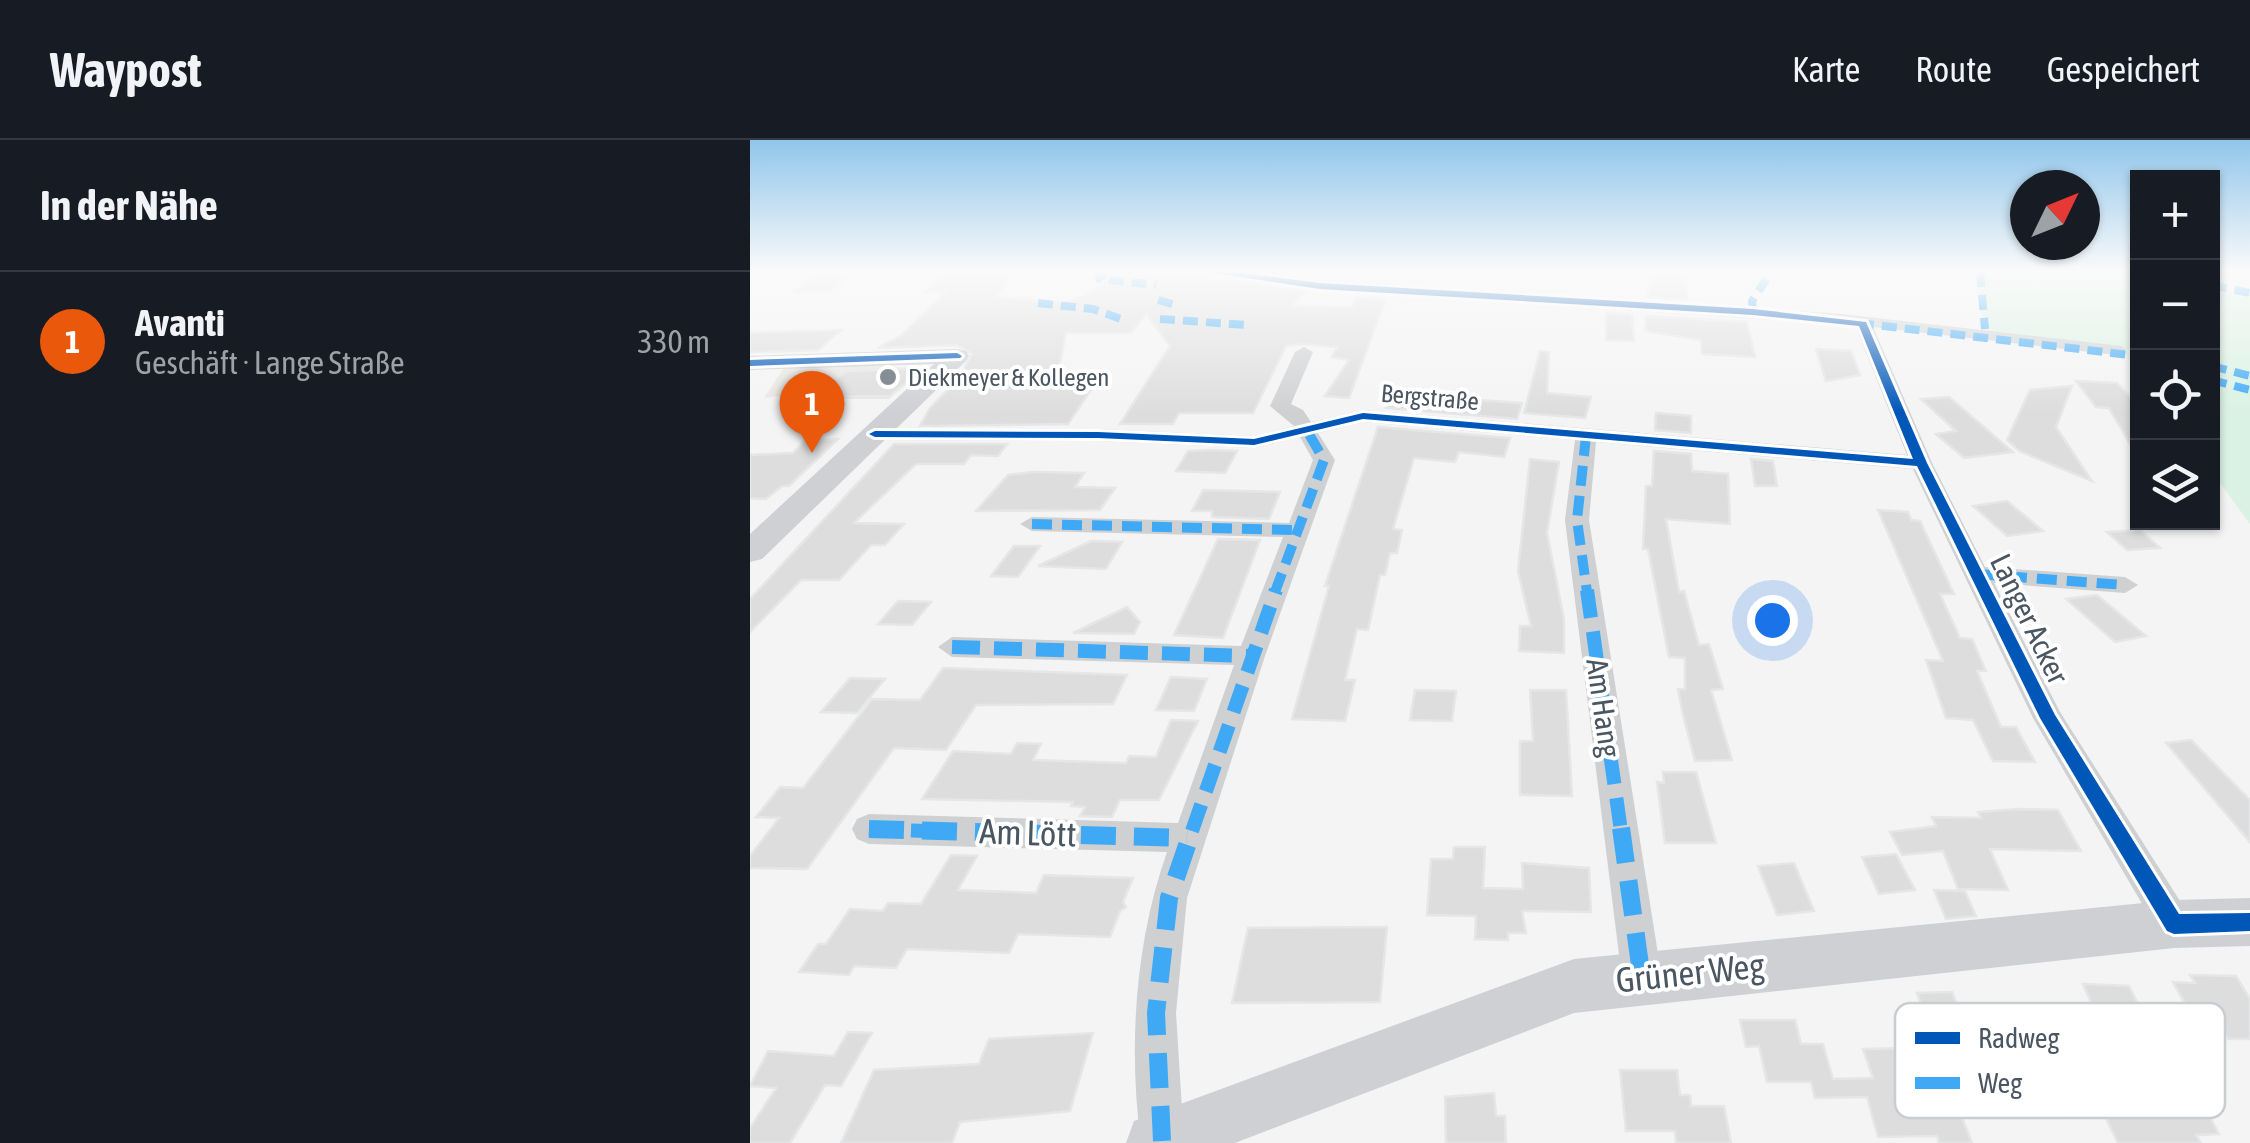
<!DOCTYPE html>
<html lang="de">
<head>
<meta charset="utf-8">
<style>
  :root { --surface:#171b24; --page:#242831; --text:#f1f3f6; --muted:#9ea1a6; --line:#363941; --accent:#ea580c }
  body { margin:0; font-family:"Asap Condensed",sans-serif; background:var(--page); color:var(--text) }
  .controls { position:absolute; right:30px; top:30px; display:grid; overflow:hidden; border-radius:0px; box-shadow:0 2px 8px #0004 }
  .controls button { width:90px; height:90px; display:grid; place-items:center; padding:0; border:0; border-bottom:2px solid var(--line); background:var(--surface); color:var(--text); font:50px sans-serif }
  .compass { position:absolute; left:1260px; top:30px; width:90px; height:90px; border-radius:50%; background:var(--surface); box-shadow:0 2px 8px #0004; rotate:47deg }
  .you { position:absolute; left:1022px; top:480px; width:35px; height:35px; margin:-25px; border:8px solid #fff; border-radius:50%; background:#1a73e8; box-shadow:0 0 0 15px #1a73e833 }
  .badge { display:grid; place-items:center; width:65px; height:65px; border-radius:50%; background:var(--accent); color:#fff; font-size:32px; font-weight:700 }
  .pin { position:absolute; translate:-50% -82px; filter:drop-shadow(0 2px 5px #0008) }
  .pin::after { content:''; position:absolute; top:52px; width:35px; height:30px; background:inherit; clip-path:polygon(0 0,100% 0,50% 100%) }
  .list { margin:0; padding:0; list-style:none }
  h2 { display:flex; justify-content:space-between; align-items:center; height:130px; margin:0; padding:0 40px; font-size:42px }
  h2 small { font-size:32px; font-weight:400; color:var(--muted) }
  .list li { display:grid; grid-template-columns:65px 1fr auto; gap:30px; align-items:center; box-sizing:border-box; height:140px; padding:0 40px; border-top:2px solid var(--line) }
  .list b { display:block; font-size:38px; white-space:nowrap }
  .list p { margin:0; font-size:32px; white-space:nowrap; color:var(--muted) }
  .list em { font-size:32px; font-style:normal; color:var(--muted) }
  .icon { flex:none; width:55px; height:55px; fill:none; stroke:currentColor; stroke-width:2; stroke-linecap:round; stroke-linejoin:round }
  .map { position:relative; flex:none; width:1500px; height:1003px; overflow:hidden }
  header { display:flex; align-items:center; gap:60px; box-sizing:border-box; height:140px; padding:0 50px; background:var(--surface); border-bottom:2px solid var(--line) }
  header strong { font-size:48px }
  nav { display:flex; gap:55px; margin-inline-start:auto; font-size:35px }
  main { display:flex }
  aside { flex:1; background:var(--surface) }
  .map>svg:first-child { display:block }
</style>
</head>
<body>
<header>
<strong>Waypost</strong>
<nav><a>Karte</a><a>Route</a><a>Gespeichert</a></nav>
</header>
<main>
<aside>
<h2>In der Nähe<small></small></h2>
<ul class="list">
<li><span class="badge">1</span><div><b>Avanti</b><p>Geschäft · Lange Straße</p></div><em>330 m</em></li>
</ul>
</aside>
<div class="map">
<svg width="1500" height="1003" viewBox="0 0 1500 1003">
  <rect width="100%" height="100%" fill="#f4f4f4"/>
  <polygon fill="#e8e7e3" points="103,224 160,228 165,233 139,259 87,259 91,249 14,258 35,226"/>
  <g fill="#d9f2e3">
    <polygon points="1228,132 1387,132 1387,232 1372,208 1233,191"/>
    <polygon points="1463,147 1500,155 1500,384 1463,333"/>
  </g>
  <g fill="#ddddde" stroke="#e5e6e7" stroke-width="2.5">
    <polygon points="71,132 105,132 80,151 44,152"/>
    <polygon points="197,132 267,132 245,157 314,163 337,155 369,132 412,132 407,136 479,140 554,152 541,166 602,167 606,157 635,161 599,258 575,256 599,220 582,217 587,207 552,204 536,206 503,273 429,273 423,284 370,284 420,206 396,174 381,193 316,193 309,227 295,247 343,247 318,284 170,286 180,268 209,238 222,214 207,205 128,208 152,195 197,151 176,152"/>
    <polygon points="900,132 936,132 937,160 898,157"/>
    <polygon points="856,173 882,175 884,201 856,200"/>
    <polygon points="896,176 997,182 1005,217 952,214 951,200 895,191"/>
    <polygon points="91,190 68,210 0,212 0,193"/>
    <polygon points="1066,209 1101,211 1110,235 1076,241"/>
    <polygon points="790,211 799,212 797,253 841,257 835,278 774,273"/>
    <polygon points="174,228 140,256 61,257 97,231"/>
    <polygon points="1326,241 1367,243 1388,265 1388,317 1359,268 1346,267"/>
    <polygon points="1322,246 1306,287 1342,341 1269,311 1257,300 1280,250"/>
    <polygon points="645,247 669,249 666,256 772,263 767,279 636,268"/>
    <polygon points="1199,257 1263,312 1214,318 1186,294 1206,291 1171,259"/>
    <polygon points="906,273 941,276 941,293 905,290"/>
    <polygon points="628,287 760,298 754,317 709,312 705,322 664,318 643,389 652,390 647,413 640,413 635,435 630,435 618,490 607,489 595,540 605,540 595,581 542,579 579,446 575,446"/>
    <polygon points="88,299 39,346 32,346 16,359 0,358 0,315 43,313 56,300"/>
    <polygon points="144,304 257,304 248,316 221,315 214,324 166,324 104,383 154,384 135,405 121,405 89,440 51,440 0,492 0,459"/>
    <polygon points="438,311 462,310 487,311 475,333 426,331"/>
    <polygon points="904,311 941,314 942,331 978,334 980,384 916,379 929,452 934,451 949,505 959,504 973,549 961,550 982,620 945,621 933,575 928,549 935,549 935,518 919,517 898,409 893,409 896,346 902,346"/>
    <polygon points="780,319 809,322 797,393 814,479 814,513 769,511 770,486 781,486 768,431"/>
    <polygon points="1001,319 1023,321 1027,346 1005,346"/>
    <polygon points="283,332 334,333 325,347 365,348 350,370 226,371 258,335"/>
    <polygon points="453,350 530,352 519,379 462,377 462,371 442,371"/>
    <polygon points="1257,361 1293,391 1257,396 1223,366"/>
    <polygon points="1128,370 1158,372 1161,380 1170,381 1204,454 1190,454 1210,498 1222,499 1236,531 1227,531 1251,587 1266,587 1285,622 1243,621 1223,580 1196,578 1176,520 1193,521"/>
    <polygon points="1390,390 1410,408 1377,410 1357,392"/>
    <polygon points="468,399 510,400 473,498 424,495"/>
    <polygon points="341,401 372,402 356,429 288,426"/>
    <polygon points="264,406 290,406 268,437 241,436"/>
    <polygon points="1347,455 1396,496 1365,502 1316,459"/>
    <polygon points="148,461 181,462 162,485 128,484"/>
    <polygon points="377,467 390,482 384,494 323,493"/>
    <polygon points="193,528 377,535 363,564 226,565 196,610 144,608 57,729 0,728 0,716 29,678 6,677 30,647 53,648 122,559 170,560"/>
    <polygon points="421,537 457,539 444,571 406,570"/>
    <polygon points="100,538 135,539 107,573 71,572"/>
    <polygon points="665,550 706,551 702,581 660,580"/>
    <polygon points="780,550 816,550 822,656 770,655 770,601 783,601"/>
    <polygon points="421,580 448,581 409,660 370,660 362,677 330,676 335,667 321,666 323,662 172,659 203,611 261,614 267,603 291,604 283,620 376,623 379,616 406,617"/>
    <polygon points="1441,600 1500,660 1500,702 1416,603"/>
    <polygon points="913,632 946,632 966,703 915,703 907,642 914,643"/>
    <polygon points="1268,669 1308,670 1331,711 1240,709 1258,750 1208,749 1193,711 1152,715 1140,692 1186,686 1182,677 1231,678 1228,672"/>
    <polygon points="704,707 735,707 733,748 773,749 772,723 839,728 841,772 772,771 776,793 758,793 758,800 725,799 726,776 677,775 681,719 703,719"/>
    <polygon points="1146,714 1165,750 1129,754 1112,717"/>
    <polygon points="201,715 227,716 208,750 286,753 294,735 383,738 373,762 376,767 370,771 360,797 268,794 259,813 157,809 146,828 104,826 99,835 49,832 68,804 76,804 100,769 133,771 138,763 171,764"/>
    <polygon points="1044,723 1064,771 1027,775 1008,726"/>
    <polygon points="1184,750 1215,751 1226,776 1196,779"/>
    <polygon points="637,787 630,862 482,863 498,788"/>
    <polygon points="1440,835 1486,836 1500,859 1500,899 1478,899 1462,871 1439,871 1423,842 1445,843"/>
    <polygon points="1333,844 1379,846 1411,910 1338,907 1326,880 1350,882"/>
    <polygon points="1202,852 1218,894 1271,893 1308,978 1231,978 1199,894 1182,894 1167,853"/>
    <polygon points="990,880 1045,880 1051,904 1073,904 1083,939 1123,938 1113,909 1162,908 1186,977 1212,977 1222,1003 1189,1003 1187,996 1128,997 1117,957 1065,958 1061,942 1017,942 1009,906 996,907"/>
    <polygon points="98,892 122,893 91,946 75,945 40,1003 0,1003 0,988 26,948 0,946 18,911 84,916"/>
    <polygon points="343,893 320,971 210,982 202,1003 91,1003 124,930 229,924 239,899"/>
    <polygon points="870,930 927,930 930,955 940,955 941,966 974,966 981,1003 926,1003 925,991 876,991"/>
    <polygon points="744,953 746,976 755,976 756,1003 696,1003 695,957"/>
    <polygon points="1346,958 1450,958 1469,994 1446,995 1451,1003 1368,1003"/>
  </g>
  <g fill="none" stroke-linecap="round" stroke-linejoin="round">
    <path fill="#ced0d2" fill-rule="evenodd" d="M455 132 1092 174 1372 206 1375 210 1366 215 1123 187 1182 323 1235 427 1375 437 1388 445 1375 453 1244 443 1310 572 1437 772 1443 784 1437 796 1424 801 1411 796 1283 578 1163 329 846 302 839 380 912 839 906 853 892 858 878 853 872 839 815 380 825 300 613 282 568 293 585 320 515 516 437 758 426 873 434 1001 391 1003C378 908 385 802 417 712L119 704 107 699 102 689 107 679 119 674 428 683 484 525 202 517 188 507 202 497 491 506 533 397 282 391 270 384 282 377 539 383 563 320 550 297 504 308 348 301 125 300 118 298V290L348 289 504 296 544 286 520 266 545 212 554 207 563 212 541 264 553 270 561 282 613 270 1157 315 1105 185 570 151Z"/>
    <g fill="#ced0d4" fill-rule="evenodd">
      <polygon points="207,209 216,211 219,216 216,221 12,419 0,422 0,394 184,224 0,230 0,216"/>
      <polygon points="1500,758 1500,806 1424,808 824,873 485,1003 376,1003 384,981 406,973 824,819 1424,760"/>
    </g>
    <g stroke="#3fa9f5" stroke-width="8" stroke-dasharray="15 8" stroke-linecap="butt">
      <polyline points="346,132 353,135 349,139 406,145"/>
      <polyline points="1230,132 1235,189"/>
      <polyline points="1462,145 1500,153"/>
      <polyline points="408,160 429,166"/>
      <polyline points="288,163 343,169 371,179"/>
      <polyline points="1003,172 1002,161 1021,132"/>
      <polyline points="410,179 498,185 496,188"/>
      <polyline points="1109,183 1388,216"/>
      <polyline points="1462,226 1500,236"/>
      <polyline points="1462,240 1500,250"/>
    </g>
    <g stroke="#3fa9f5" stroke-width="10" stroke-dasharray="20 10" stroke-linecap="butt">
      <polyline points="836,296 827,380 837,452"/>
      <polyline points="282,384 545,390"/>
      <polyline points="1227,434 1375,445"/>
      <polyline points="525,452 574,320 556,289"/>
    </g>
    <g stroke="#3fa9f5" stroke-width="14" stroke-dasharray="28 14" stroke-linecap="butt">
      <polyline points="837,450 871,691"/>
      <polyline points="202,507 501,516"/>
      <polyline points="119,689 176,691"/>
      <polyline points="442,691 526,450"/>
    </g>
    <g stroke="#3fa9f5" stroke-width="18" stroke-dasharray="35 18" stroke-linecap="butt">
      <polyline points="871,688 892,839"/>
      <polyline points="119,689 437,698"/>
      <polyline points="412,1001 406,873 419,758 443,688"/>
    </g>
    <defs>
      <g id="cycleway">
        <polygon points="458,132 484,132 570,143 1003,169 1116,182 1177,323 1305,575 1429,774 1500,773 1500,791 1424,794 1417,791 1290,578 1167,326 613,279 504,305 348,298 125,297 119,294 125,291 348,292 504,299 613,273 1163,319 1109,186 1003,175 570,149"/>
        <polygon points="207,213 212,216 210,218 0,226 0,220"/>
      </g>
    </defs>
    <use href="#cycleway" stroke="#fff" stroke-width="6"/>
    <use href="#cycleway" fill="#0057b8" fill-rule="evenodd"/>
  </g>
  <linearGradient id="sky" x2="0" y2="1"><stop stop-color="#91c6eb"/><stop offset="0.48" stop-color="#fafafa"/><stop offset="1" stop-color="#fafafa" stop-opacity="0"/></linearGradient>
  <rect width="1500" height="273" fill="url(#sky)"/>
  <circle fill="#868d94" stroke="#fff" stroke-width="4" cx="138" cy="237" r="10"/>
  <g text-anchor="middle" stroke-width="8" stroke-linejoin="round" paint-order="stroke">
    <g font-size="25" fill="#4a5661" stroke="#fff" text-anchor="start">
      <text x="158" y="246">Diekmeyer &amp; Kollegen</text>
    </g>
    <g font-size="25" fill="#4a5661" stroke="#fff">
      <text transform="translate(680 257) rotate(5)" y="9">Bergstraße</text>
    </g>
    <g font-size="30" fill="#4a5661" stroke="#fff">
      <text transform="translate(1279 479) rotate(64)" y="10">Langer Acker</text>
      <text transform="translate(853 568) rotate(82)" y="10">Am Hang</text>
    </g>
    <g font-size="35" fill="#4a5661" stroke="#fff">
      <text transform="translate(278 693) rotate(2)" y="12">Am Lött</text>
      <text transform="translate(940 833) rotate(-6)" y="12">Grüner Weg</text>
    </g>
  </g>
  <rect x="1145" y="863" width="330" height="115" rx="15" fill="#fff" stroke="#c9ccd0" stroke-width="2.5"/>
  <rect x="1165" y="892" width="45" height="12" fill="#0057b8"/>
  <rect x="1165" y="937" width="45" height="12" fill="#3fa9f5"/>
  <g font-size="28" fill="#4a5661">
    <text x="1228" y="908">Radweg</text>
    <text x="1228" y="953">Weg</text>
  </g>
</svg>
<div class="controls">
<button>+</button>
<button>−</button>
<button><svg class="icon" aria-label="locate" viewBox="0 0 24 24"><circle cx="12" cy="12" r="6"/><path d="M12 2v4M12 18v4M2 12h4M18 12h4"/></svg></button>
<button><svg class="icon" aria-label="layers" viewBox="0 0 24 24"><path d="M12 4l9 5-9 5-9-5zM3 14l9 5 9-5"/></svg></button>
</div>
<svg class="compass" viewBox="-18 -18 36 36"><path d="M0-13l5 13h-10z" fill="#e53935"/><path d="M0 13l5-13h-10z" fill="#9ea1a6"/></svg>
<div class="you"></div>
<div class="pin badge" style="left:62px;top:313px">1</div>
</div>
</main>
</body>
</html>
